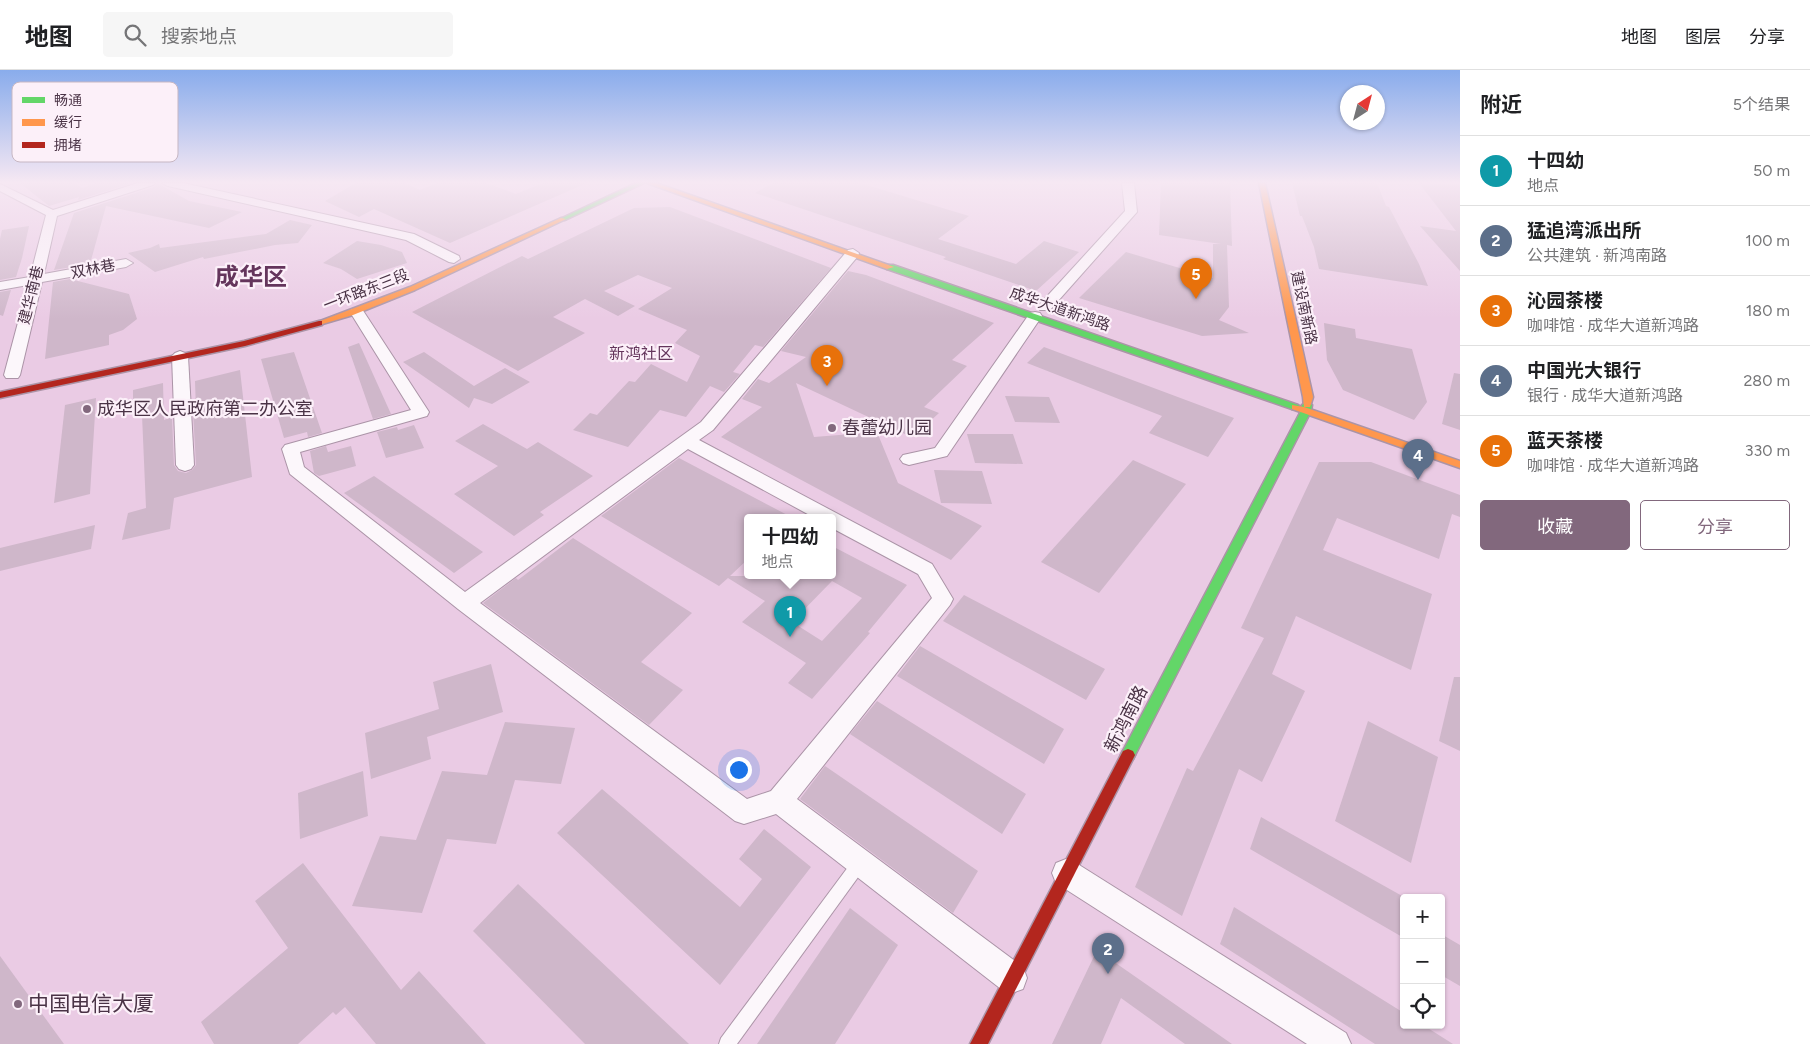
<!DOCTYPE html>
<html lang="zh">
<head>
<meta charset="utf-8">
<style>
  :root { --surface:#fff; --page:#f6f6f6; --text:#202124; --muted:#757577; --line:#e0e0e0; --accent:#82687d }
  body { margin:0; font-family:Figtree,"Noto Sans SC",sans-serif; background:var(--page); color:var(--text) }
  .controls { position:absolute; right:15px; bottom:15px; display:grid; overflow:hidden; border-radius:5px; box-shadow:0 1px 4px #0004 }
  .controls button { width:45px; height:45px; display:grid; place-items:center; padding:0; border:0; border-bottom:1px solid var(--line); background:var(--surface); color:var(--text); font:25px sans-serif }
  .compass { position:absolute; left:1340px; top:15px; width:45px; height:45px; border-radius:50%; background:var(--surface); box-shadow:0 1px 4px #0004; rotate:36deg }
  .you { position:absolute; left:738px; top:699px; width:18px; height:18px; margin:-12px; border:4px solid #fff; border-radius:50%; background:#1a73e8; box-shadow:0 0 0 8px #1a73e833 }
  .badge { display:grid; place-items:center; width:32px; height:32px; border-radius:50%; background:var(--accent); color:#fff; font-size:16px; font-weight:700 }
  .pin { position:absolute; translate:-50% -41px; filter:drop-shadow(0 1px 2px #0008) }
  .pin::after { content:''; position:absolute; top:26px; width:18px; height:15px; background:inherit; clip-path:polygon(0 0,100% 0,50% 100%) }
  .popup { position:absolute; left:744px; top:444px; width:92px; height:65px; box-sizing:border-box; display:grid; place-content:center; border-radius:5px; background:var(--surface); filter:drop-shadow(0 1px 4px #0005); font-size:16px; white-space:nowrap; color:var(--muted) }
  .popup b { font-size:19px; color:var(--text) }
  .popup::after { content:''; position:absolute; left:50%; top:100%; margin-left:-10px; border:10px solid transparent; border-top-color:var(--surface) }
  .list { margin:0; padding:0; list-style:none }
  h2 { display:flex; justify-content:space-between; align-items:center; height:65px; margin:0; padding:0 20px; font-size:21px }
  h2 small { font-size:16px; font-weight:400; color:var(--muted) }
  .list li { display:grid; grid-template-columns:32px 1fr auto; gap:15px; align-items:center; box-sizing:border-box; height:70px; padding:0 20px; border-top:1px solid var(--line) }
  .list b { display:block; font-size:19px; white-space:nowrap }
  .list p { margin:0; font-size:16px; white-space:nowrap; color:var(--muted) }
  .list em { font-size:16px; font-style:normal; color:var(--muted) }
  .actions { display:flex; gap:10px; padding:15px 20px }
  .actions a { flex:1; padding:11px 0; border:1px solid var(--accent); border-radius:5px; text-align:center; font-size:18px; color:var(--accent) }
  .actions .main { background:var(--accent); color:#fff }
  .icon { flex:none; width:28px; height:28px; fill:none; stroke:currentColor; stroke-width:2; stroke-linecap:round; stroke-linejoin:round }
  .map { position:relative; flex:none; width:1460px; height:974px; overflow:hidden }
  header { display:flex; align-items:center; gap:30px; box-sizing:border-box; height:70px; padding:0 25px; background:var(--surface); border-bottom:1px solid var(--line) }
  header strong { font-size:24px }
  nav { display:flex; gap:28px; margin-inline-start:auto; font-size:18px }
  .search { width:350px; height:45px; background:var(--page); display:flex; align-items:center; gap:12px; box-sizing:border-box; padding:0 18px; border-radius:5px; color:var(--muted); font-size:19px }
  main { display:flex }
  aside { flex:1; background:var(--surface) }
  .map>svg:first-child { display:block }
</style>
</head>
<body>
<header>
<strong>地图</strong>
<div class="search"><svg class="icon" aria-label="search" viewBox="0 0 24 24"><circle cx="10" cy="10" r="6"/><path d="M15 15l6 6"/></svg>搜索地点</div>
<nav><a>地图</a><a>图层</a><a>分享</a></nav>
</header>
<main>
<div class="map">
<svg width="1460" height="974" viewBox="0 0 1460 974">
  <rect width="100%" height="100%" fill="#eacbe4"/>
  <g fill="#cfb7ca" fill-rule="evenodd">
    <polygon points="20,113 75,113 82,118 96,113 132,113 78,130 79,127 49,136"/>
    <polygon points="157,113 189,131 242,142 209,158 106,136 90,194 54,200 74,143 154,117"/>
    <polygon points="356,113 404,113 420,120 437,113 486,113 516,124 543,113 587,113 450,173 374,139 359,147 325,131"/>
    <polygon points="773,113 860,113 969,146 938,169 1016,194 1044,171 1079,182 1036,221 943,189 946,187 755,123"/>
    <polygon points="1161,113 1230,113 1232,176 1227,175 1229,237 1219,250 1249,263 1202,266 1079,228 1126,182 1213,208 1213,174 1221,174 1159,165"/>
    <polygon points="1292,113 1377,113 1386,136 1389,137 1419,194 1428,216 1319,199 1314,177 1302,146 1300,146"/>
    <polygon points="1419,113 1460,115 1460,201 1420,156 1456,161"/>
    <polygon points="670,137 831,198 763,277 755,275 733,302 740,304 724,322 710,316 686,347 660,340 628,377 573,360 590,343 597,345 629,311 635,312 651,294 687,312 700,286 675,273 687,260 638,239 672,218 638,205 604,221 635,236 618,246 585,229 553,247 585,263 518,301 412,242 522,186 528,189 634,138"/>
    <polygon points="290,150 312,155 298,173 275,175 204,189 203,187 155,202 128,183 150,178 159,174 160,178 266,164"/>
    <polygon points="29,156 22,188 16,207 0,210 0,169 2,160"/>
    <polygon points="357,171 381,175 402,182 407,193 357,209 341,199 323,193"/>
    <polygon points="848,201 866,205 994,253 952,290 967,296 924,337 939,343 914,366 909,366 796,313 814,367 877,362 898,413 982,456 951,490 721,367 762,337 742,329 758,309 769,313 806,287 781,281"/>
    <polygon points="70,209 129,224 137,249 123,260 109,265 109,275 45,289 53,212"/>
    <polygon points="11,220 3,246 0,245 0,222"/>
    <polygon points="1324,253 1355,259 1356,268 1412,279 1427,332 1414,350 1343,320 1327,290"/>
    <polygon points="359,273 377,313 391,344 373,349 348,277"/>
    <polygon points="1044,277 1234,348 1208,387 1149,363 1162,346 1027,293"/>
    <polygon points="294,282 322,363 308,367 307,362 284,368 261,289"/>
    <polygon points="424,282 474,316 505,298 530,312 492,334 474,328 469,338 403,292"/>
    <polygon points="240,300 252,407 174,428 170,459 122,470 128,443 146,438 142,345 133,347 133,320 163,313 164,350 172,347 174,395 178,401 186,403 192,400 196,395 193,342 196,341 195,311"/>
    <polygon points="1454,303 1460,304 1460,360 1442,354"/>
    <polygon points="1005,326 1049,327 1060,353 1015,352"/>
    <polygon points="96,328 90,424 54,433 65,335"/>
    <polygon points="483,354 527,379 538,372 593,406 540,442 544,445 514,466 454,424 498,396 455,371"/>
    <polygon points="414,355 424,378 386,388 377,362 397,357 398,360"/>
    <polygon points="967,364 1013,364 1023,394 975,393"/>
    <polygon points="326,376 328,382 351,376 356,396 319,406 314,403 310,381"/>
    <path d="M679 388 793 448H748V489L730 506H832V476L907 515 868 562 870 563 812 629 788 613 806 593 742 552 765 531 728 508 719 516 601 446ZM832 511 862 528 822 571 792 552Z"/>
    <polygon points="1133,390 1186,414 1099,523 1041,492"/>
    <polygon points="1319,392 1371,392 1460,425 1460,447 1452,444 1439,489 1337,448 1323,480 1432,524 1411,600 1296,546 1272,604 1305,621 1262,712 1239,699 1182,846 1135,817 1187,698 1193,701 1264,568 1241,558"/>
    <polygon points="934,400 982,401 992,434 941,433"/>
    <polygon points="374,406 483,482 454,503 344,423"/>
    <polygon points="95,455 91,479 0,501 0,478"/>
    <polygon points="573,468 692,543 641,592 683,620 649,655 483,533 516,508 518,510"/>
    <polygon points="964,525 1105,599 1086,630 943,551"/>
    <polygon points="920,576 1064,659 1044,694 897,606"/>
    <polygon points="491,594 503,642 427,667 431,689 371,709 365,663 439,639 433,612"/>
    <polygon points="1454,607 1460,607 1460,681 1439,671"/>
    <polygon points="877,631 1026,724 1002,764 850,664"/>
    <polygon points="1368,651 1438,687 1411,793 1335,751"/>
    <polygon points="505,652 575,658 561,714 515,710 496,774 447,769 422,843 352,836 380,766 416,770 442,701 487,705"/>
    <polygon points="825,696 978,801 953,843 800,729"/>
    <polygon points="363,701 368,746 300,769 298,723"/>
    <polygon points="602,719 740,837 762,809 739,789 764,759 811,797 720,915 557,763"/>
    <polygon points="1261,747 1404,827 1404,868 1250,779"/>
    <polygon points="303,793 401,920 419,901 486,974 376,974 345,937 336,945 333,942 298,974 214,974 201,952 288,878 255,831"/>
    <polygon points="518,814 689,974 585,974 473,861"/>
    <polygon points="1234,837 1404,943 1404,955 1423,955 1453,974 1375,974 1220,874"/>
    <polygon points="850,838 898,875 835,974 757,974"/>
    <polygon points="1441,864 1460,875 1460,916 1441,905"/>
    <polygon points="1097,880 1232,974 1185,974 1121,928 1101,974 1052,974"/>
    <polygon points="0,886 64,974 0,974"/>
  </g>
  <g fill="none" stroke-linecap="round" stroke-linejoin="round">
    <defs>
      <polygon id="lane" points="859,787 864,789 866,794 864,799 737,974 719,974 721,968 854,789"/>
      <g id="street">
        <polygon points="138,113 155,113 153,115 57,146 44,204 126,189 133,193 126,197 42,212 20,305 18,308 6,308 4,305 28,215 0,220 0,212 30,207 46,145 0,121 0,114 53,140"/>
        <polygon points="162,113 183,113 414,164 459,186 460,189 454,193 449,192 406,170 168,116"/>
        <polygon points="1122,113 1134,113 1137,142 1050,240 1040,240 1038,237 1040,234 1125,141"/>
        <path d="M853 179 859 183 858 186 713 360 699 370 932 494 953 529 950 535 797 729 1023 897 1027 908 1023 919 1012 923 1001 919 776 744 744 754 735 751 458 539 290 404 282 379 285 375 411 340 350 242 352 239H362L429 342 427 346 300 382 304 397 465 522 701 352 848 180ZM688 379 815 448H832V458L918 504 932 528 771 721 747 729 480 533Z"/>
        <polygon points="1035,242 1040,243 1042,246 947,386 909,395 903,393 900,389 903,385 935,378 1030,243"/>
        <polygon points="180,281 185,283 188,286 194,395 191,399 185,401 179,399 176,395 172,286 175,283"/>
        <polygon points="1066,789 1076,793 1346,963 1351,974 1307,974 1056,813 1052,803 1056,793"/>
      </g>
      <g id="fast">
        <polygon points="636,113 644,113 565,150 560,149"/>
        <polygon points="887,195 893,195 1298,335 1300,337 1298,339 1292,339 887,199"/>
        <polygon points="1307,332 1312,335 1311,341 1133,689 1128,691 1123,689 1121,685 1123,681 1301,341 1302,335"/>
      </g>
      <g id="slow">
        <polygon points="647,113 656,113 894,197 887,199"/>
        <polygon points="1259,113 1265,113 1313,327 1310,337 1304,337 1460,391 1460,398 1292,339 1292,335 1304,337 1303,327"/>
        <polygon points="561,148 566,149 415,220 353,245 319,255 315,253 410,217"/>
      </g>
      <g id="jam">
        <polygon points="319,251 322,251 322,255 245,276 0,328 0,322 244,271"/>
        <polygon points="1128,679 1133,681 1135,685 1133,689 988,974 970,974 1123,681"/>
      </g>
    </defs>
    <use href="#lane" stroke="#ab94a7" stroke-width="2"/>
    <use href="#street" stroke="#ab94a7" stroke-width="2"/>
    <use href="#fast" stroke="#ab94a7" stroke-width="3"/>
    <use href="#slow" stroke="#ab94a7" stroke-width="3"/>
    <use href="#jam" stroke="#ab94a7" stroke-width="3"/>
    <use href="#lane" fill="#fcf7fb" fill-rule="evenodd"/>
    <use href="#street" fill="#fcf7fb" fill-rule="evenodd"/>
    <use href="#fast" fill="#63d668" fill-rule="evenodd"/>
    <use href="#slow" fill="#ff974d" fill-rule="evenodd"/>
    <use href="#jam" fill="#b3261e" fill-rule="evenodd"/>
  </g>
  <linearGradient id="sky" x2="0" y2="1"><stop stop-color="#89acec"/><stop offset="0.45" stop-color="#f6e8f3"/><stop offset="1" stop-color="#f6e8f3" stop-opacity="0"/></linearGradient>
  <rect width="1460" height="249" fill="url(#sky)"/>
  <g fill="#82687d" stroke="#fcf0f9" stroke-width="2">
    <circle cx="87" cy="339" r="5"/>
    <circle cx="832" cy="358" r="5"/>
    <circle cx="18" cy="934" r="5"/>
  </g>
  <g text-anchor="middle" stroke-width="4.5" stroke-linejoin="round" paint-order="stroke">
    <g font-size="15" fill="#4a3346" stroke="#fcf0f9">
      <text transform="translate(93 199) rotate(-11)" y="5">双林巷</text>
      <text transform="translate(366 220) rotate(-21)" y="5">一环路东三段</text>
      <text transform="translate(31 225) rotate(-76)" y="5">建华南巷</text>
      <text transform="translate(1304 238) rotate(78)" y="5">建设南新路</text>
      <text transform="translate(1060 239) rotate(19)" y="5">成华大道新鸿路</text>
    </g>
    <g font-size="16" fill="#64355c" stroke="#fcf0f9">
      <text x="641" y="289">新鸿社区</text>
    </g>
    <g font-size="18" fill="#4a3346" stroke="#fcf0f9" text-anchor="start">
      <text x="97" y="345">成华区人民政府第二办公室</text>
      <text x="842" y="364">春蕾幼儿园</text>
    </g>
    <g font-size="18" fill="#4a3346" stroke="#fcf0f9">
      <text transform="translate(1126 649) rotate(-63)" y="6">新鸿南路</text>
    </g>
    <g font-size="21" fill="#4a3346" stroke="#fcf0f9" text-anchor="start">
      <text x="28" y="941">中国电信大厦</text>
    </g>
    <g font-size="24" font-weight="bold" fill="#64355c" stroke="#fcf0f9">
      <text x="251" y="215">成华区</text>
    </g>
  </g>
  <rect x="12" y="12" width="166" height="80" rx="8" fill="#fcf0f9" stroke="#c7b7c3" stroke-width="1"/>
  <rect x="22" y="27" width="23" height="6" fill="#63d668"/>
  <rect x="22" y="49" width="23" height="7" fill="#ff974d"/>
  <rect x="22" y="72" width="23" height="6" fill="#b3261e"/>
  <g font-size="14" fill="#4a3346">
    <text x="54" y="35">畅通</text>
    <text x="54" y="57">缓行</text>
    <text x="54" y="80">拥堵</text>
  </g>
</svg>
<div class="controls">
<button>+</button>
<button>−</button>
<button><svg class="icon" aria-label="locate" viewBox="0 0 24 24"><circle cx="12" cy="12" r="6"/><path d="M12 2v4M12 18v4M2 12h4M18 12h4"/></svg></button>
</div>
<svg class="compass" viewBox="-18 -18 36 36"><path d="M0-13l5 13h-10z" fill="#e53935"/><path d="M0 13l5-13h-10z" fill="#757577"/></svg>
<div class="you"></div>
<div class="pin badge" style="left:790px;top:567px;background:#0f9aa8">1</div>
<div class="popup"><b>十四幼</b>地点</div>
<div class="pin badge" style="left:1108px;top:904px;background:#5c6f8a">2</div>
<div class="pin badge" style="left:827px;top:316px;background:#e8710a">3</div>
<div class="pin badge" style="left:1418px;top:410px;background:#5c6f8a">4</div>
<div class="pin badge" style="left:1196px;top:229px;background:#e8710a">5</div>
</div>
<aside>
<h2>附近<small>5个结果</small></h2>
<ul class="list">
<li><span class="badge" style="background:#0f9aa8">1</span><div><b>十四幼</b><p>地点</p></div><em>50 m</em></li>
<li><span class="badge" style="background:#5c6f8a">2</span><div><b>猛追湾派出所</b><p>公共建筑 · 新鸿南路</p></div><em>100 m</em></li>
<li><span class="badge" style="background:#e8710a">3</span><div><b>沁园茶楼</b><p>咖啡馆 · 成华大道新鸿路</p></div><em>180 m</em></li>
<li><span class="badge" style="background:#5c6f8a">4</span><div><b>中国光大银行</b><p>银行 · 成华大道新鸿路</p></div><em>280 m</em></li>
<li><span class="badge" style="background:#e8710a">5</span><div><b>蓝天茶楼</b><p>咖啡馆 · 成华大道新鸿路</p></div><em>330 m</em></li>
</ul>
<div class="actions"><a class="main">收藏</a><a>分享</a></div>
</aside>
</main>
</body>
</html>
